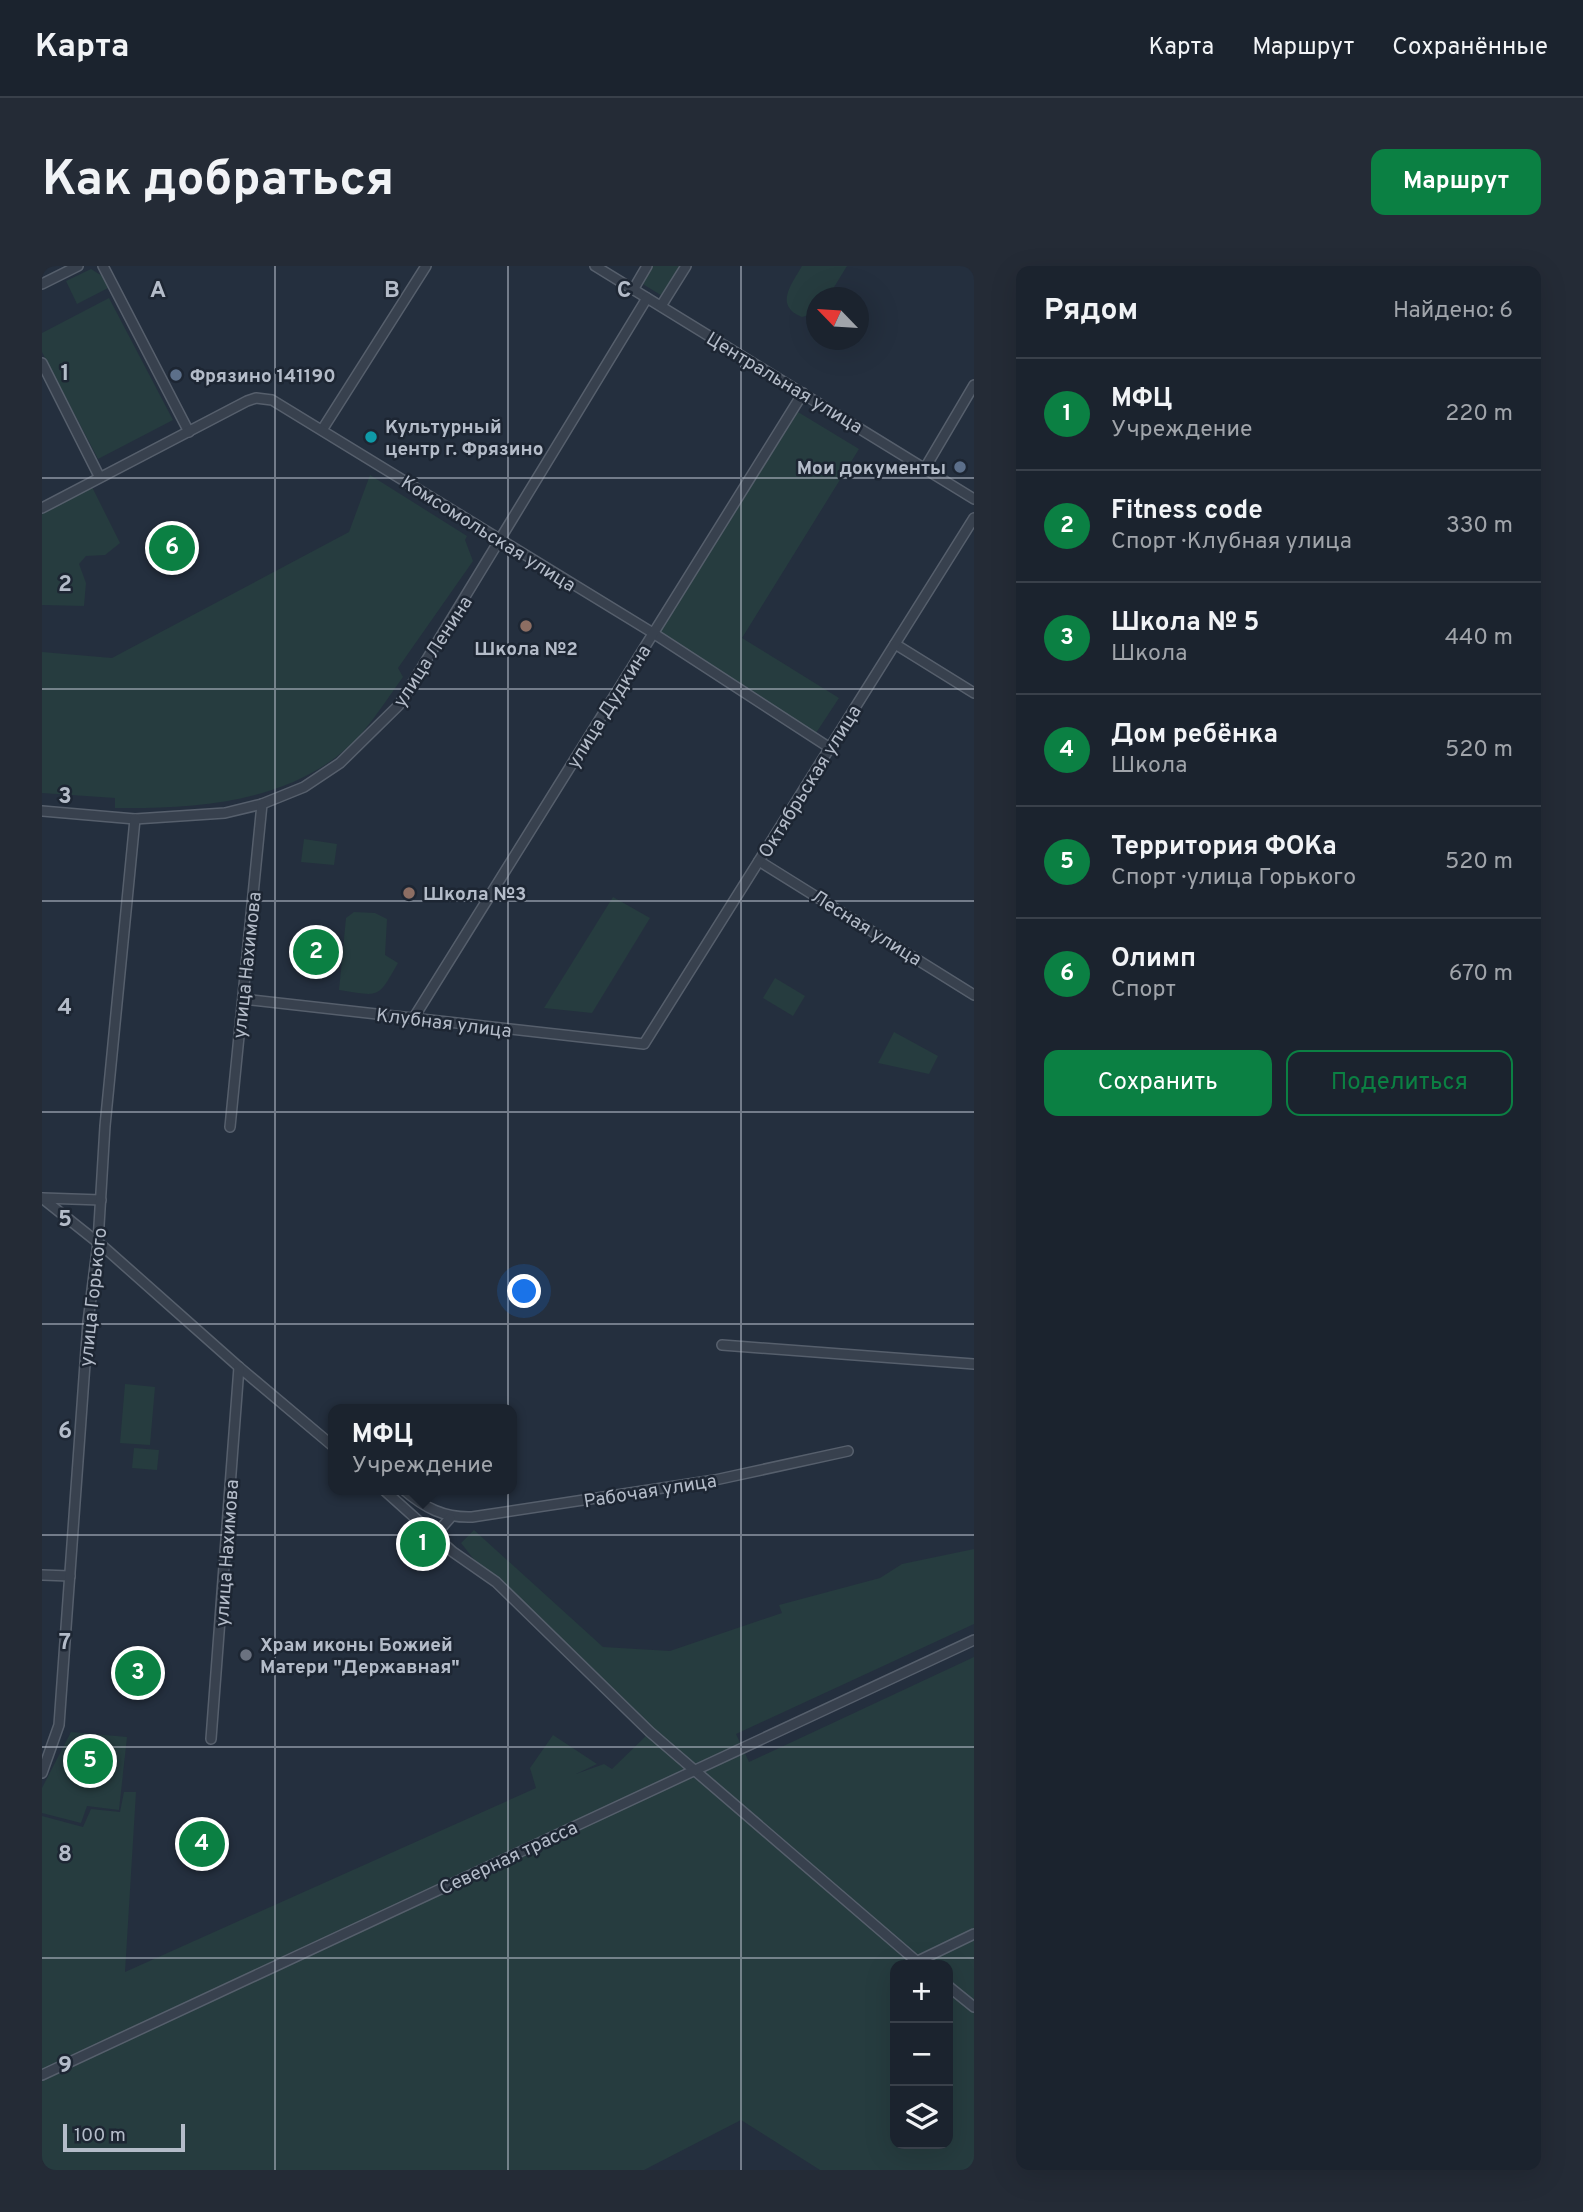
<!DOCTYPE html>
<html lang="ru">
<head>
<meta charset="utf-8">
<style>
  :root { --surface:#1b232e; --page:#242b36; --text:#f1f3f6; --muted:#a0a4aa; --line:#39404a; --accent:#0b8043 }
  body { margin:0; font-family:Overpass,sans-serif; background:var(--page); color:var(--text) }
  .controls { position:absolute; right:21px; bottom:21px; display:grid; overflow:hidden; border-radius:14px; box-shadow:0 7px 28px #0002 }
  .controls button { width:63px; height:63px; display:grid; place-items:center; padding:0; border:0; border-bottom:2px solid var(--line); background:var(--surface); color:var(--text); font:35px sans-serif }
  .compass { position:absolute; left:764px; top:21px; width:63px; height:63px; border-radius:50%; background:var(--surface); box-shadow:0 7px 28px #0002; rotate:295deg }
  .scale { position:absolute; left:21px; bottom:18px; width:122px; box-sizing:border-box; padding-left:7px; border:4px solid #b4bcc9; border-top:0; font-size:19px; line-height:24px; white-space:nowrap; color:#b4bcc9; -webkit-text-stroke:5px #1d2633; paint-order:stroke }
  .you { position:absolute; left:483px; top:1026px; width:24px; height:24px; margin:-18px; border:5px solid #fff; border-radius:50%; background:#1a73e8; box-shadow:0 0 0 10px #1a73e833 }
  .badge { display:grid; place-items:center; width:46px; height:46px; border-radius:50%; background:var(--accent); color:#fff; font-size:23px; font-weight:700 }
  .pin { position:absolute; translate:-50% -50%; border:4px solid #fff; box-shadow:0 2px 7px #0006 }
  .popup { position:absolute; left:286px; top:1138px; width:189px; height:91px; box-sizing:border-box; display:grid; place-content:center; border-radius:14px; background:var(--surface); filter:drop-shadow(0 2px 5px #0005); font-size:23px; white-space:nowrap; color:var(--muted) }
  .popup b { font-size:26px; color:var(--text) }
  .popup::after { content:''; position:absolute; left:50%; top:100%; margin-left:-14px; border:14px solid transparent; border-top-color:var(--surface) }
  .list { margin:0; padding:0; list-style:none }
  h2 { display:flex; justify-content:space-between; align-items:center; height:91px; margin:0; padding:0 28px; font-size:30px }
  h2 small { font-size:23px; font-weight:400; color:var(--muted) }
  .list li { display:grid; grid-template-columns:46px 1fr auto; gap:21px; align-items:center; box-sizing:border-box; height:112px; padding:0 28px; border-top:2px solid var(--line) }
  .list b { display:block; font-size:26px; white-space:nowrap }
  .list p { margin:0; font-size:23px; white-space:nowrap; color:var(--muted) }
  .list em { font-size:23px; font-style:normal; color:var(--muted) }
  .actions { display:flex; gap:14px; padding:21px 28px }
  .actions a { flex:1; padding:16px 0; border:2px solid var(--accent); border-radius:14px; text-align:center; font-size:24px; color:var(--accent) }
  .actions .main { background:var(--accent); color:#fff }
  .icon { flex:none; width:38px; height:38px; fill:none; stroke:currentColor; stroke-width:2; stroke-linecap:round; stroke-linejoin:round }
  .map { position:relative; flex:none; width:932px; height:1904px; overflow:hidden; border-radius:14px }
  header { display:flex; align-items:center; gap:42px; box-sizing:border-box; height:98px; padding:0 35px; background:var(--surface); border-bottom:2px solid var(--line) }
  header strong { font-size:33px }
  nav { display:flex; gap:38px; margin-inline-start:auto; font-size:24px }
  .intro { display:flex; align-items:center; justify-content:space-between; box-sizing:border-box; height:168px; padding:0 42px }
  h1 { margin:0; font-size:49px }
  .button { padding:18px 32px; border-radius:14px; background:var(--accent); color:#fff; font-size:24px; font-weight:700 }
  main { display:flex; gap:42px; padding:0 42px }
  aside { flex:1; background:var(--surface); border-radius:14px; box-shadow:0 7px 28px #0002 }
  .map>svg:first-child { display:block }
</style>
</head>
<body>
<header>
<strong>Карта</strong>
<nav><a>Карта</a><a>Маршрут</a><a>Сохранённые</a></nav>
</header>
<div class="intro"><h1>Как добраться</h1><a class="button">Маршрут</a></div>
<main>
<div class="map">
<svg width="932" height="1904" viewBox="0 0 932 1904">
  <rect width="100%" height="100%" fill="#242f3e"/>
  <g fill="#263c3f" fill-rule="evenodd">
    <polygon points="610,0 640,0 622,31 599,17"/>
    <path d="M760 0H805L786 31 774 32V47L760 51C732 40 749 19 760 0Z"/>
    <polygon points="49,3 65,13 68,21 35,38 24,15"/>
    <polygon points="67,32 131,154 56,193 0,86 0,67"/>
    <polygon points="756,146 817,183 700,372 797,432 774,467 617,366"/>
    <path d="M328 209 425 270 423 274 431 295 356 402 361 411C348 429 335 449 320 467 259 536 159 543 73 542V532L0 527V386L70 392 307 266Z"/>
    <polygon points="47,215 78,277 63,289 44,290 37,298 44,317 42,340 0,339 0,246"/>
    <polygon points="262,573 295,578 292,599 259,596"/>
    <polygon points="571,631 608,652 550,747 502,742"/>
    <path d="M312 646 333 647 345 653 343 689 356 697C335 734 338 730 297 724L304 652Z"/>
    <polygon points="733,712 763,730 751,750 721,732"/>
    <polygon points="852,766 896,790 887,808 836,797"/>
    <polygon points="83,1118 113,1121 108,1179 78,1177"/>
    <polygon points="92,1182 117,1184 115,1204 90,1202"/>
    <path d="M432 1264 561 1381 628 1385 740 1347 737 1339 838 1312 860 1298 932 1283V1358L694 1468 707 1496 932 1391V1904H778L699 1854 602 1904H0V1550L41 1561 49 1543 78 1546 82 1526H94L83 1706 494 1522 488 1502 511 1469 555 1498 534 1508 562 1498 570 1503 608 1466 437 1300 419 1277ZM853 1699H906V1878H853Z"/>
    <polygon points="29,1466 85,1471 77,1544 45,1540 39,1557 0,1547 0,1522"/>
  </g>
  <g fill="none" stroke-linecap="round" stroke-linejoin="round">
    <defs>
      <g id="minor">
        <polyline points="61,0 147,166"/>
        <polyline points="553,0 932,233"/>
        <polyline points="0,18 36,0"/>
        <polyline points="591,24 605,0"/>
        <polyline points="619,40 644,0"/>
        <polyline points="0,97 57,210"/>
        <polyline points="280,164 384,0"/>
        <polyline points="883,202 932,119"/>
        <polyline points="0,242 205,135 214,132 230,134 611,367 788,482"/>
        <polyline points="853,378 932,427"/>
        <polyline points="0,545 93,553 183,547 220,538 262,521 298,497 357,439 605,32"/>
        <polyline points="717,595 932,729"/>
        <polyline points="201,733 602,778 932,252"/>
        <polyline points="371,753 761,127"/>
        <polyline points="188,861 220,538"/>
        <polyline points="0,932 64,983 197,1101 292,1181"/>
        <polyline points="1,932 59,934"/>
        <polyline points="680,1079 932,1098"/>
        <polyline points="342,1224 411,1286 454,1316 608,1466 879,1699"/>
        <path d="M362 1224C383 1242 402 1252 430 1251L673 1214 806 1185"/>
        <polyline points="393,1269 408,1252"/>
        <polyline points="0,1309 28,1310"/>
        <polyline points="169,1473 197,1101"/>
        <polyline points="0,1507 17,1459 46,1056 56,976 63,860 93,553"/>
        <polyline points="874,1696 932,1668"/>
        <polyline points="906,1720 932,1741"/>
        <polyline points="0,1809 932,1374"/>
      </g>
    </defs>
    <use href="#minor" stroke="#565f6c" stroke-width="12"/>
    <use href="#minor" stroke="#38414e" stroke-width="9"/>
  </g>
  <path fill="none" stroke="#b4bcc9" stroke-width="2" stroke-opacity="0.55" d="M233 0V1904M466 0V1904M699 0V1904M0 212H932M0 423H932M0 635H932M0 846H932M0 1058H932M0 1269H932M0 1481H932M0 1692H932"/>
  <g fill="#5c6f8a" stroke="#1d2633" stroke-width="2.5">
    <circle cx="134" cy="109" r="7"/>
    <circle cx="918" cy="201" r="7"/>
  </g>
  <circle fill="#0f9aa8" stroke="#1d2633" stroke-width="2.5" cx="329" cy="171" r="7"/>
  <g fill="#8d6e63" stroke="#1d2633" stroke-width="2.5">
    <circle cx="484" cy="360" r="7"/>
    <circle cx="367" cy="627" r="7"/>
  </g>
  <circle fill="#6b7280" stroke="#1d2633" stroke-width="2.5" cx="204" cy="1389" r="7"/>
  <g text-anchor="middle" stroke-width="5" stroke-linejoin="round" paint-order="stroke">
    <g font-size="19" font-weight="bold" fill="#b4bcc9" stroke="#1d2633" text-anchor="start">
      <text x="148" y="116">Фрязино 141190</text>
      <text x="343" y="167">Культурный<tspan x="343" dy="22">центр г. Фрязино</tspan></text>
      <text x="904" y="208" text-anchor="end">Мои документы</text>
      <text x="484" y="389" text-anchor="middle">Школа №2</text>
      <text x="381" y="634">Школа №3</text>
      <text x="218" y="1385">Храм иконы Божией<tspan x="218" dy="22">Матери "Державная"</tspan></text>
    </g>
    <g font-size="19" fill="#b4bcc9" stroke="#1d2633">
      <text transform="translate(743 116) rotate(31)" y="7">Центральная улица</text>
      <text transform="translate(447 267) rotate(32)" y="7">Комсомольская улица</text>
      <text transform="translate(390 385) rotate(-57)" y="7">улица Ленина</text>
      <text transform="translate(566 440) rotate(-58)" y="7">улица Дудкина</text>
      <text transform="translate(767 515) rotate(-58)" y="7">Октябрьская улица</text>
      <text transform="translate(825 661) rotate(32)" y="7">Лесная улица</text>
      <text transform="translate(204 699) rotate(-84)" y="7">улица Нахимова</text>
      <text transform="translate(402 756) rotate(7)" y="7">Клубная улица</text>
      <text transform="translate(50 1031) rotate(-84)" y="7">улица Горького</text>
      <text transform="translate(608 1224) rotate(-9)" y="7">Рабочая улица</text>
      <text transform="translate(184 1287) rotate(-86)" y="7">улица Нахимова</text>
      <text transform="translate(466 1591) rotate(-25)" y="7">Северная трасса</text>
    </g>
  </g>
  <g font-size="23" text-anchor="middle" font-weight="bold" fill="#b4bcc9" stroke="#1d2633" stroke-width="5" stroke-linejoin="round" paint-order="stroke">
    <text x="116" y="31">A</text>
    <text x="350" y="31">B</text>
    <text x="582" y="31">C</text>
    <text x="23" y="114">1</text>
    <text x="23" y="325">2</text>
    <text x="23" y="537">3</text>
    <text x="23" y="748">4</text>
    <text x="23" y="960">5</text>
    <text x="23" y="1172">6</text>
    <text x="23" y="1383">7</text>
    <text x="23" y="1595">8</text>
    <text x="23" y="1806">9</text>
  </g>
</svg>
<div class="controls">
<button>+</button>
<button>−</button>
<button><svg class="icon" aria-label="layers" viewBox="0 0 24 24"><path d="M12 4l9 5-9 5-9-5zM3 14l9 5 9-5"/></svg></button>
</div>
<svg class="compass" viewBox="-18 -18 36 36"><path d="M0-13l5 13h-10z" fill="#e53935"/><path d="M0 13l5-13h-10z" fill="#a0a4aa"/></svg>
<div class="scale">100 m</div>
<div class="you"></div>
<div class="pin badge" style="left:381px;top:1278px">1</div>
<div class="popup"><b>МФЦ</b>Учреждение</div>
<div class="pin badge" style="left:274px;top:686px">2</div>
<div class="pin badge" style="left:96px;top:1407px">3</div>
<div class="pin badge" style="left:160px;top:1578px">4</div>
<div class="pin badge" style="left:48px;top:1495px">5</div>
<div class="pin badge" style="left:130px;top:282px">6</div>
</div>
<aside>
<h2>Рядом<small>Найдено: 6</small></h2>
<ul class="list">
<li><span class="badge">1</span><div><b>МФЦ</b><p>Учреждение</p></div><em>220 m</em></li>
<li><span class="badge">2</span><div><b>Fitness code</b><p>Спорт · Клубная улица</p></div><em>330 m</em></li>
<li><span class="badge">3</span><div><b>Школа № 5</b><p>Школа</p></div><em>440 m</em></li>
<li><span class="badge">4</span><div><b>Дом ребёнка</b><p>Школа</p></div><em>520 m</em></li>
<li><span class="badge">5</span><div><b>Территория ФОКа</b><p>Спорт · улица Горького</p></div><em>520 m</em></li>
<li><span class="badge">6</span><div><b>Олимп</b><p>Спорт</p></div><em>670 m</em></li>
</ul>
<div class="actions"><a class="main">Сохранить</a><a>Поделиться</a></div>
</aside>
</main>
</body>
</html>
